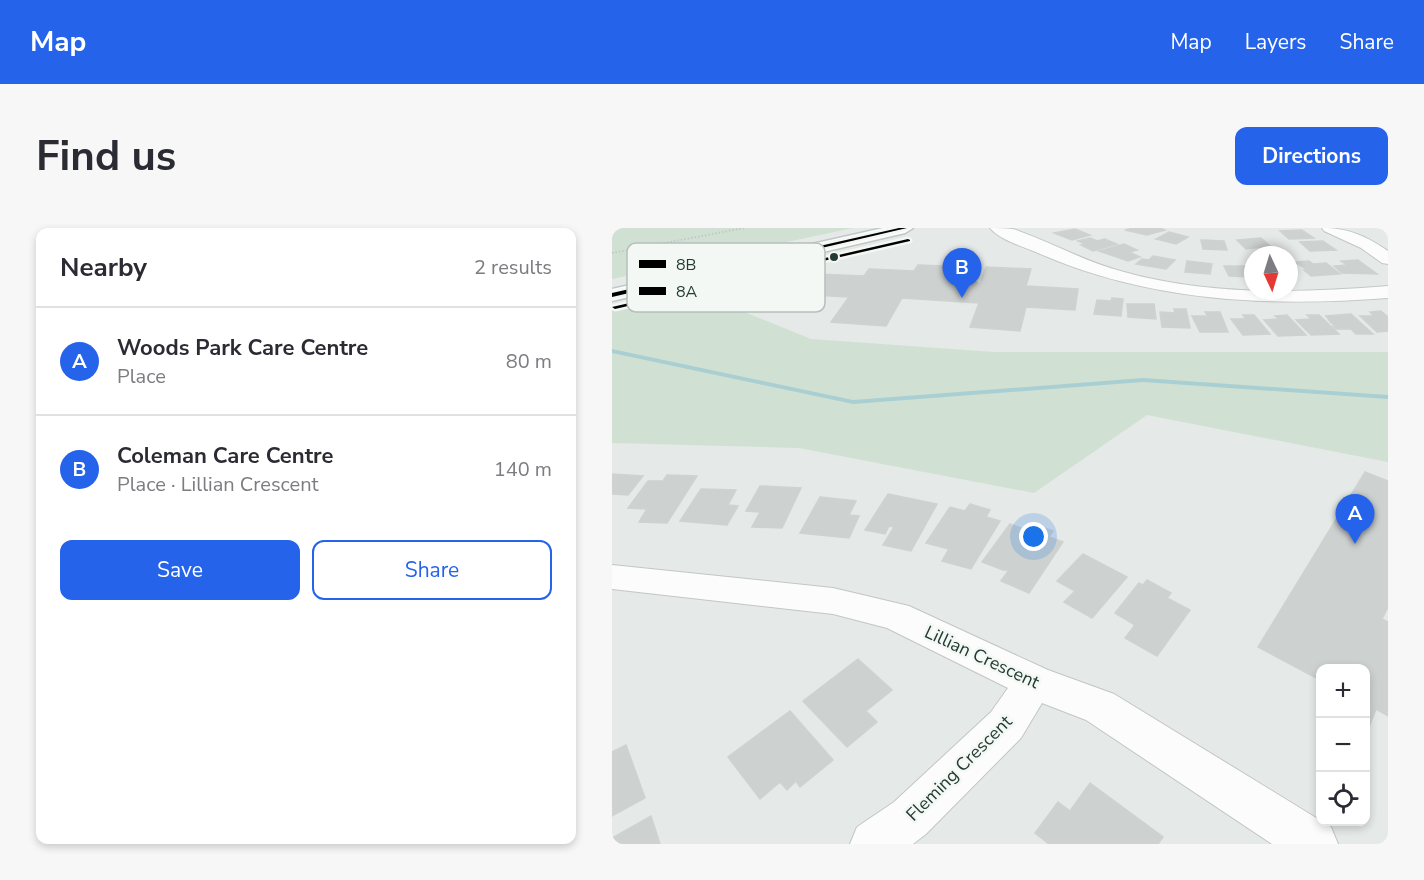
<!DOCTYPE html>
<html lang="en">
<head>
<meta charset="utf-8">
<style>
  :root { --surface:#fff; --page:#f7f7f7; --text:#2b2b33; --muted:#7c7c81; --line:#e1e1e2; --accent:#2563eb }
  body { margin:0; font-family:"Nunito Sans",sans-serif; background:var(--page); color:var(--text) }
  .controls { position:absolute; right:18px; bottom:18px; display:grid; overflow:hidden; border-radius:12px; box-shadow:0 3px 9px #0003 }
  .controls button { width:54px; height:54px; display:grid; place-items:center; padding:0; border:0; border-bottom:2px solid var(--line); background:var(--surface); color:var(--text); font:30px sans-serif }
  .compass { position:absolute; left:632px; top:18px; width:54px; height:54px; border-radius:50%; background:var(--surface); box-shadow:0 3px 9px #0003; rotate:176deg }
  .you { position:absolute; left:422px; top:309px; width:21px; height:21px; margin:-15px; border:4px solid #fff; border-radius:50%; background:#1a73e8; box-shadow:0 0 0 9px #1a73e833 }
  .badge { display:grid; place-items:center; width:39px; height:39px; border-radius:50%; background:var(--accent); color:#fff; font-size:20px; font-weight:700 }
  .pin { position:absolute; translate:-50% -50px; filter:drop-shadow(0 2px 3px #0008) }
  .pin::after { content:''; position:absolute; top:32px; width:21px; height:18px; background:inherit; clip-path:polygon(0 0,100% 0,50% 100%) }
  .list { margin:0; padding:0; list-style:none }
  h2 { display:flex; justify-content:space-between; align-items:center; height:78px; margin:0; padding:0 24px; font-size:26px }
  h2 small { font-size:20px; font-weight:400; color:var(--muted) }
  .list li { display:grid; grid-template-columns:39px 1fr auto; gap:18px; align-items:center; box-sizing:border-box; height:108px; padding:0 24px; border-top:2px solid var(--line) }
  .list b { display:block; font-size:22px; white-space:nowrap }
  .list p { margin:0; font-size:20px; white-space:nowrap; color:var(--muted) }
  .list em { font-size:20px; font-style:normal; color:var(--muted) }
  .actions { display:flex; gap:12px; padding:18px 24px }
  .actions a { flex:1; padding:14px 0; border:2px solid var(--accent); border-radius:12px; text-align:center; font-size:21px; color:var(--accent) }
  .actions .main { background:var(--accent); color:#fff }
  .icon { flex:none; width:33px; height:33px; fill:none; stroke:currentColor; stroke-width:2; stroke-linecap:round; stroke-linejoin:round }
  .map { position:relative; flex:none; width:776px; height:616px; overflow:hidden; border-radius:12px }
  header { display:flex; align-items:center; gap:36px; box-sizing:border-box; height:84px; padding:0 30px; background:var(--accent); color:#fff }
  header strong { font-size:28px }
  nav { display:flex; gap:33px; margin-inline-start:auto; font-size:21px }
  .intro { display:flex; align-items:center; justify-content:space-between; box-sizing:border-box; height:144px; padding:0 36px }
  h1 { margin:0; font-size:42px }
  .button { padding:15px 27px; border-radius:12px; background:var(--accent); color:#fff; font-size:21px; font-weight:700 }
  main { display:flex; gap:36px; padding:0 36px }
  aside { flex:1; background:var(--surface); border-radius:12px; box-shadow:0 3px 9px #0003 }
  .map>svg:first-child { display:block }
</style>
</head>
<body>
<header>
<strong>Map</strong>
<nav><a>Map</a><a>Layers</a><a>Share</a></nav>
</header>
<div class="intro"><h1>Find us</h1><a class="button">Directions</a></div>
<main>
<aside>
<h2>Nearby<small>2 results</small></h2>
<ul class="list">
<li><span class="badge">A</span><div><b>Woods Park Care Centre</b><p>Place</p></div><em>80 m</em></li>
<li><span class="badge">B</span><div><b>Coleman Care Centre</b><p>Place · Lillian Crescent</p></div><em>140 m</em></li>
</ul>
<div class="actions"><a class="main">Save</a><a>Share</a></div>
</aside>
<div class="map">
<svg width="776" height="616" viewBox="0 0 776 616">
  <rect width="100%" height="100%" fill="#e5e9e7"/>
  <g fill="#d0e1d4">
    <polygon points="0,0 241,0 0,51"/>
    <polygon points="76,61 199,111 382,124 776,124 776,234 535,187 422,265 187,220 0,215 0,77"/>
  </g>
  <g fill="none" stroke-linecap="round" stroke-linejoin="round">
    <polygon fill="#aacfd3" fill-rule="evenodd" points="0,121 241,172 531,150 776,167 776,171 531,154 241,176 0,125"/>
  </g>
  <g fill="#cdd2d0" stroke="#ced2d0" stroke-width="1.5">
    <polygon points="521,0 548,0 553,2 535,7 513,2"/>
    <polygon points="463,1 478,7 460,12 442,5"/>
    <polygon points="690,2 702,10 677,11 668,3"/>
    <polygon points="557,4 576,9 564,16 544,11"/>
    <polygon points="478,10 485,13 493,11 505,16 481,23 469,17 473,16 466,13"/>
    <polygon points="649,10 658,18 634,21 625,12"/>
    <polygon points="589,12 612,13 615,22 591,21"/>
    <polygon points="711,13 724,22 698,23 688,14"/>
    <polygon points="512,16 525,22 517,24 528,29 516,33 487,23"/>
    <polygon points="541,28 563,32 554,41 524,36 530,31 537,32"/>
    <polygon points="746,32 765,46 730,45 722,38 735,37 729,33"/>
    <polygon points="575,33 600,36 598,46 573,44"/>
    <polygon points="697,33 701,36 714,35 728,46 699,48 692,42 696,42 683,34"/>
    <polygon points="306,37 334,38 368,56 374,39 419,41 414,58 466,61 463,82 414,79 408,103 358,99 367,75 290,70 274,98 219,94 237,69 165,65 179,50 199,51 204,46 252,48 257,41 302,43"/>
    <polygon points="612,38 638,38 641,43 641,49 617,48"/>
    <polygon points="500,70 511,71 509,88 482,86 485,72 499,73"/>
    <polygon points="515,76 542,76 544,91 516,89"/>
    <polygon points="562,81 574,81 578,100 550,99 548,84 563,85"/>
    <polygon points="769,83 776,89 776,103 765,104 748,88 762,88 758,84"/>
    <polygon points="593,84 608,84 616,104 588,104 580,88 596,88"/>
    <polygon points="739,86 761,106 744,106 739,101 724,101 721,98 725,98 719,95 714,88"/>
    <polygon points="631,87 642,87 658,106 631,107 619,91 634,91"/>
    <polygon points="675,87 694,107 666,108 652,92 667,91 663,88"/>
    <polygon points="695,87 707,87 727,106 699,107 684,92 699,91"/>
    <polygon points="753,244 776,253 776,379 770,391 776,394 776,488 764,481 754,507 754,440 708,440 708,452 646,419"/>
    <polygon points="0,246 31,248 16,267 0,266"/>
    <polygon points="55,247 85,248 55,295 27,294 35,281 16,280 36,253 51,253"/>
    <polygon points="148,258 189,260 170,300 140,299 148,284 134,283"/>
    <polygon points="89,261 124,262 116,277 126,278 115,297 68,293"/>
    <polygon points="276,266 325,276 299,323 271,317 282,299 277,298 273,306 253,302"/>
    <polygon points="208,269 244,273 237,287 247,288 237,310 188,305"/>
    <polygon points="358,276 378,282 374,289 388,293 359,341 330,333 337,321 314,315 338,279 353,283"/>
    <polygon points="398,296 422,305 427,298 441,303 437,309 451,314 417,365 389,353 397,342 391,342 370,334"/>
    <polygon points="471,326 515,349 480,390 452,374 463,363 445,353"/>
    <polygon points="535,352 559,365 555,370 578,382 545,428 513,410 523,397 503,385 527,355 531,357"/>
    <polygon points="246,431 280,462 254,483 265,494 235,519 191,473"/>
    <polygon points="178,483 221,532 188,559 184,553 175,562 168,554 148,571 116,529"/>
    <polygon points="14,517 33,570 0,588 0,524"/>
    <polygon points="478,555 551,609 546,616 437,616 423,605 446,574 458,583"/>
    <polygon points="39,588 48,616 0,616 0,610"/>
  </g>
  <g fill="none" stroke-linecap="round" stroke-linejoin="round">
    <defs>
      <g id="street">
        <path d="M378 0C385 0 394 0 401 1 439 14 473 34 512 44 598 68 688 65 776 58V70C656 79 538 74 426 25 413 19 387 12 378 0Z"/>
        <path d="M710 0C737 0 754 8 776 23V36L770 35 749 20 712 3Z"/>
        <polygon points="0,337 221,360 297,378 436,442 502,466 719,599 726,616 660,616 474,492 430,475 409,510 314,606 301,616 238,616 245,599 282,574 379,484 396,460 275,400 221,386 0,361"/>
      </g>
      <polygon id="secondary" points="271,0 301,0 293,5 0,73 0,61"/>
    </defs>
    <use href="#street" stroke="#c2c6c4" stroke-width="2"/>
    <use href="#secondary" stroke="#c0c7c4" stroke-width="3"/>
    <polyline stroke="#c2c9c5" stroke-width="2" stroke-dasharray="1.5 2" stroke-linecap="butt" points="0,25 132,0"/>
    <use href="#street" fill="#fbfcfb" fill-rule="evenodd"/>
    <use href="#secondary" fill="#fbfcfb" fill-rule="evenodd"/>
    <defs>
      <polygon id="bus-1" points="287,0 295,0 0,69 0,65"/>
      <polygon id="bus-2" points="296,11 298,12 298,13 3,81 0,79"/>
    </defs>
    <use href="#bus-1" stroke="#f3f8f5" stroke-width="5"/>
    <use href="#bus-2" stroke="#f3f8f5" stroke-width="5"/>
    <use href="#bus-1" fill="#000" fill-rule="evenodd"/>
    <use href="#bus-2" fill="#000" fill-rule="evenodd"/>
  </g>
  <circle fill="#243a33" stroke="#f3f8f5" stroke-width="2" cx="222" cy="29" r="5"/>
  <g text-anchor="middle" stroke-width="5" stroke-linejoin="round" paint-order="stroke">
    <g font-size="18" fill="#243a33" stroke="#f3f8f5">
      <text transform="translate(370 429) rotate(25)" y="6">Lillian Crescent</text>
      <text transform="translate(347 540) rotate(-45)" y="6">Fleming Crescent</text>
    </g>
  </g>
  <rect x="15" y="15" width="198" height="69" rx="9" fill="#f3f8f5" stroke="#b5bfbb" stroke-width="1.5"/>
  <rect x="27" y="32" width="27" height="8" fill="#000"/>
  <rect x="27" y="59" width="27" height="8" fill="#000"/>
  <g font-size="16" fill="#243a33">
    <text x="64" y="42">8B</text>
    <text x="64" y="69">8A</text>
  </g>
</svg>
<div class="controls">
<button>+</button>
<button>−</button>
<button><svg class="icon" aria-label="locate" viewBox="0 0 24 24"><circle cx="12" cy="12" r="6"/><path d="M12 2v4M12 18v4M2 12h4M18 12h4"/></svg></button>
</div>
<svg class="compass" viewBox="-18 -18 36 36"><path d="M0-13l5 13h-10z" fill="#e53935"/><path d="M0 13l5-13h-10z" fill="#7c7c81"/></svg>
<div class="you"></div>
<div class="pin badge" style="left:743px;top:316px">A</div>
<div class="pin badge" style="left:350px;top:70px">B</div>
</div>
</main>
</body>
</html>
